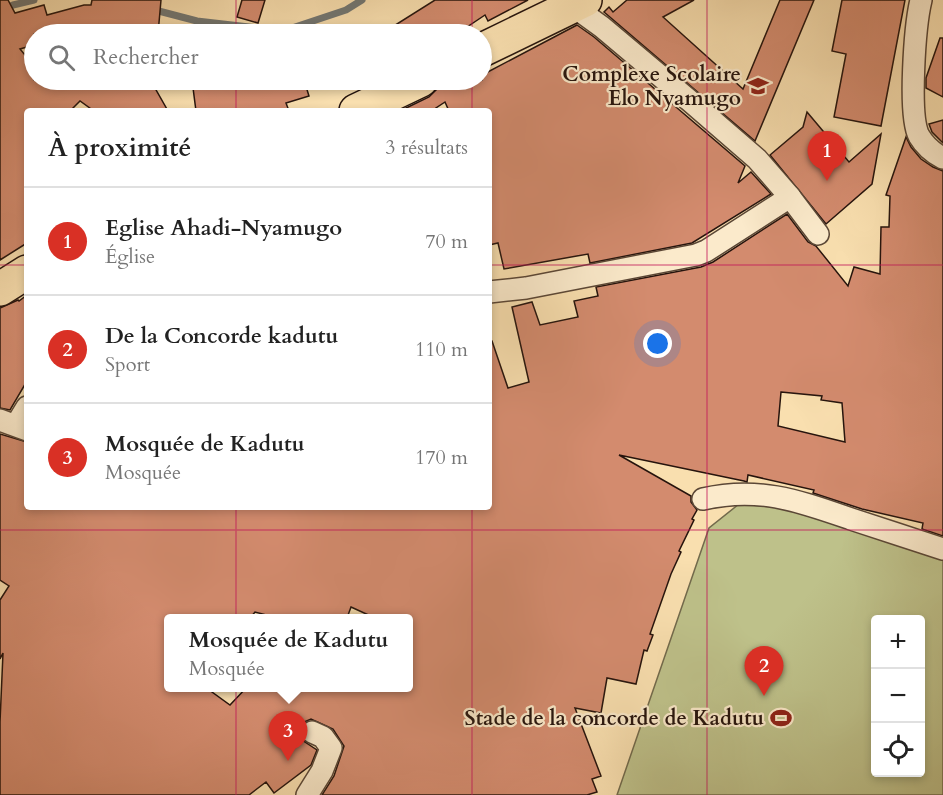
<!DOCTYPE html>
<html lang="fr">
<head>
<meta charset="utf-8">
<style>
  :root { --surface:#fff; --page:#f2f2f2; --text:#222; --muted:#767676; --line:#e0e0e0; --accent:#d93025 }
  body { margin:0; font-family:Cardo,serif; background:var(--page); color:var(--text) }
  .controls { position:absolute; right:18px; bottom:18px; display:grid; overflow:hidden; border-radius:6px; box-shadow:0 3px 9px #0003 }
  .controls button { width:54px; height:54px; display:grid; place-items:center; padding:0; border:0; border-bottom:2px solid var(--line); background:var(--surface); color:var(--text); font:30px sans-serif }
  .you { position:absolute; left:658px; top:344px; width:21px; height:21px; margin:-15px; border:4px solid #fff; border-radius:50%; background:#1a73e8; box-shadow:0 0 0 9px #1a73e833 }
  .badge { display:grid; place-items:center; width:39px; height:39px; border-radius:50%; background:var(--accent); color:#fff; font-size:20px; font-weight:700 }
  .pin { position:absolute; translate:-50% -50px; filter:drop-shadow(0 2px 3px #0008) }
  .pin::after { content:''; position:absolute; top:32px; width:21px; height:18px; background:inherit; clip-path:polygon(0 0,100% 0,50% 100%) }
  .popup { position:absolute; left:164px; top:614px; width:249px; height:78px; box-sizing:border-box; display:grid; place-content:center; border-radius:6px; background:var(--surface); filter:drop-shadow(0 2px 4px #0005); font-size:20px; white-space:nowrap; color:var(--muted) }
  .popup b { font-size:22px; color:var(--text) }
  .popup::after { content:''; position:absolute; left:50%; top:100%; margin-left:-12px; border:12px solid transparent; border-top-color:var(--surface) }
  .list { margin:0; padding:0; list-style:none }
  h2 { display:flex; justify-content:space-between; align-items:center; height:78px; margin:0; padding:0 24px; font-size:26px }
  h2 small { font-size:20px; font-weight:400; color:var(--muted) }
  .list li { display:grid; grid-template-columns:39px 1fr auto; gap:18px; align-items:center; box-sizing:border-box; height:108px; padding:0 24px; border-top:2px solid var(--line) }
  .list b { display:block; font-size:22px; white-space:nowrap }
  .list p { margin:0; font-size:20px; white-space:nowrap; color:var(--muted) }
  .list em { font-size:20px; font-style:normal; color:var(--muted) }
  .icon { flex:none; width:33px; height:33px; fill:none; stroke:currentColor; stroke-width:2; stroke-linecap:round; stroke-linejoin:round }
  .map { position:relative; flex:none; width:943px; height:795px; overflow:hidden }
  .search { position:absolute; background:var(--surface); box-shadow:0 3px 9px #0003; left:24px; top:24px; width:468px; height:66px; display:flex; align-items:center; gap:15px; box-sizing:border-box; padding:0 21px; border-radius:33px; color:var(--muted); font-size:22px }
  .panel { position:absolute; background:var(--surface); box-shadow:0 3px 9px #0003; left:24px; top:108px; width:468px; height:402px; border-radius:6px }
  .map>svg:first-child { display:block }
</style>
</head>
<body>
<div class="map">
<svg width="943" height="795" viewBox="0 0 943 795">
  <rect width="100%" height="100%" fill="#f9dfaf"/>
  <filter id="stains"><feTurbulence type="fractalNoise" baseFrequency=".00333" numOctaves="4"/><feColorMatrix values="0 0 0 0 .2 0 0 0 0 .09 0 0 0 0 .02 0 0 0 .5 -.17"/></filter>
  <radialGradient id="worn" r=".72"><stop offset=".6" stop-color="#630" stop-opacity="0"/><stop offset="1" stop-color="#630" stop-opacity=".3"/></radialGradient>
  <path fill="#bec18a" stroke="#726a4c" stroke-width="1.5" fill-rule="evenodd" d="M739 504 794 509 943 560V795H617L709 528ZM876 620H920V772H876Z"/>
  <g fill="none" stroke-linecap="round" stroke-linejoin="round">
    <g stroke="#727773" stroke-width="7">
      <polyline points="151,9 197,21 283,31 346,10 362,0"/>
      <polyline points="0,11 13,5 34,0"/>
    </g>
  </g>
  <g fill="#d38b6e" stroke="#26140d" stroke-width="1.5" fill-rule="evenodd">
    <polygon points="0,0 8,0 15,13 44,5 47,15 84,5 91,5 92,0 161,0 158,34 34,34 34,45 20,49 34,66 34,80 155,80 155,88 168,111 94,111 80,101 70,111 27,111 27,243 0,260"/>
    <polygon points="242,0 265,0 258,23 237,17"/>
    <polygon points="435,0 528,0 488,21 485,15 458,33 453,26 439,34 381,34"/>
    <polygon points="627,0 694,0 663,17 743,89 780,0 814,0 755,141 604,12 609,7 613,12"/>
    <polygon points="842,0 905,0 881,126 834,117 846,54 832,51"/>
    <polygon points="577,25 594,37 745,166 738,183 751,172 771,194 692,243 590,263 588,254 504,269 498,243 489,245 489,111 449,111 445,102 436,108 438,111 400,111 429,97 437,89 457,80 465,80 467,83 474,80 482,80 482,75"/>
    <polygon points="940,38 943,38 943,97 926,88 926,78"/>
    <polygon points="192,80 304,80 309,96 286,103 289,111 196,111"/>
    <polygon points="807,112 849,162 881,134 872,184 826,224 770,155 803,127"/>
    <polygon points="943,120 943,143 932,132 929,124"/>
    <path d="M906 137 911 147 921 159 933 167 943 171V536L922 529 923 523 862 509 813 493 814 490 748 475 747 482 744 481 619 455 691 496V502L697 510 692 519 694 520 679 551 681 552 671 574 650 634 653 635 647 651 644 650 636 684 607 678 601 713 575 708 601 776 592 779 597 792 587 795H322L334 776 344 746 333 729 311 719 304 722 299 733 302 740 317 750 311 765 274 793 266 782 249 795H0V722L3 653 0 659V600L9 586 0 580V434L27 442V507H489V341H492L508 388 529 382 512 307 532 302 540 325 578 317 574 301 598 296 596 287 701 267 713 262 787 214 808 242 816 246 848 286 854 267 880 274 881 227H889L890 196 886 195ZM781 392 822 396 821 400 842 403 845 442 778 426ZM351 607 375 618H408V687H247L230 705 205 687H168V618H250L255 612 278 618H347Z"/>
    <polygon points="27,295 27,381 10,410 0,408 0,308 18,300 19,301"/>
  </g>
  <g fill="none" stroke-linecap="round" stroke-linejoin="round">
    <defs>
      <g id="street">
        <path d="M921 0C915 25 908 115 919 136 925 146 933 153 943 158"/>
        <polyline points="573,6 602,27 690,101 757,159 790,197 818,234"/>
        <polyline points="489,292 526,288 696,255 706,251 790,197"/>
        <polyline points="0,420 27,430"/>
        <polyline points="16,425 27,407"/>
        <path d="M703 499C759 486 799 501 851 519 882 529 912 539 943 549"/>
        <polyline points="307,795 322,771 331,748 323,737 312,732"/>
      </g>
      <g id="highway">
        <polyline points="482,50 585,0"/>
        <polyline points="356,111 421,80"/>
        <polyline points="0,289 27,272"/>
      </g>
    </defs>
    <use href="#street" stroke="#5b4736" stroke-width="24"/>
    <use href="#highway" stroke="#26140d" stroke-width="36"/>
    <use href="#street" stroke="#fbeacb" stroke-width="21"/>
    <use href="#highway" stroke="#f9dfaf" stroke-width="33"/>
  </g>
  <path fill="none" stroke="#c2185b" stroke-width="1.5" stroke-opacity="0.55" d="M236 0V34M472 0V34M707 0V795M236 80V111M472 80V111M0 265H27M489 265H943M236 507V795M472 507V795M0 530H943"/>
  <defs>
    <symbol id="school-bare" viewBox="-9 -9 18 18"><path d="M0-5L7-2L0 1L-7-2ZM-4 1L0 2.5L4 1V4Q0 6-4 4Z" fill="#8f2418" stroke="#fbeacb" stroke-width="2.5" paint-order="stroke"/></symbol>
    <symbol id="stadium-bare" viewBox="-9 -9 18 18"><path d="M0-5a6.5 5 0 1 0 0 10a6.5 5 0 1 0 0-10ZM-3.5-1.8h7v3.6h-7Z" fill="#8f2418" stroke="#fbeacb" stroke-width="2.5" paint-order="stroke"/></symbol>
  </defs>
  <g fill-rule="evenodd">
    <use href="#school-bare" x="743" y="71" width="30" height="30"/>
    <use href="#stadium-bare" x="766" y="703" width="30" height="30"/>
  </g>
  <g text-anchor="middle" stroke-width="4.5" stroke-linejoin="round" paint-order="stroke">
    <g font-size="21" font-weight="bold" fill="#26140d" stroke="#fbeacb" text-anchor="end">
      <text x="741" y="81">Complexe Scolaire<tspan x="741" dy="24">Elo Nyamugo</tspan></text>
      <text x="764" y="725">Stade de la concorde de Kadutu</text>
    </g>
  </g>
  <rect width="100%" height="100%" filter="url(#stains)"/>
  <rect width="100%" height="100%" fill="url(#worn)"/>
</svg>
<div class="controls">
<button>+</button>
<button>−</button>
<button><svg class="icon" aria-label="locate" viewBox="0 0 24 24"><circle cx="12" cy="12" r="6"/><path d="M12 2v4M12 18v4M2 12h4M18 12h4"/></svg></button>
</div>
<div class="you"></div>
<div class="pin badge" style="left:827px;top:181px">1</div>
<div class="pin badge" style="left:764px;top:696px">2</div>
<div class="pin badge" style="left:288px;top:761px">3</div>
<div class="popup"><b>Mosquée de Kadutu</b>Mosquée</div>
<div class="search"><svg class="icon" aria-label="search" viewBox="0 0 24 24"><circle cx="10" cy="10" r="6"/><path d="M15 15l6 6"/></svg>Rechercher</div>
<section class="panel">
<h2>À proximité<small>3 résultats</small></h2>
<ul class="list">
<li><span class="badge">1</span><div><b>Eglise Ahadi-Nyamugo</b><p>Église</p></div><em>70 m</em></li>
<li><span class="badge">2</span><div><b>De la Concorde kadutu</b><p>Sport</p></div><em>110 m</em></li>
<li><span class="badge">3</span><div><b>Mosquée de Kadutu</b><p>Mosquée</p></div><em>170 m</em></li>
</ul>
</section>
</div>
</body>
</html>
